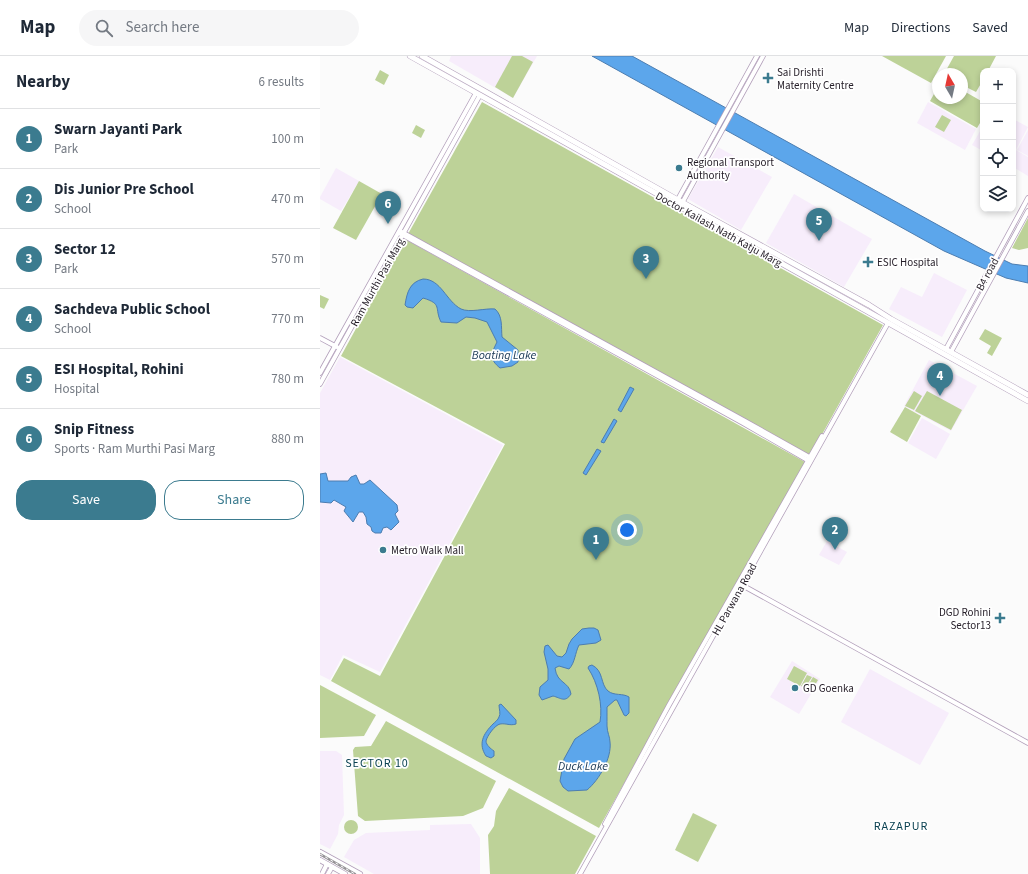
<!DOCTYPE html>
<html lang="en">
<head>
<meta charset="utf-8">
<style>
  :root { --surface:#fff; --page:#f6f6f7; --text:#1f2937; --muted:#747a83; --line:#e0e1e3; --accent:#3b7b8f }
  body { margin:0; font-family:"Source Sans 3",sans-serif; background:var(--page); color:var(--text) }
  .controls { position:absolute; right:12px; top:12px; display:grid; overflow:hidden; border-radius:8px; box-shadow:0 2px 6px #0003 }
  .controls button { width:36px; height:36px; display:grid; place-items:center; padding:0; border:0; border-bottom:1px solid var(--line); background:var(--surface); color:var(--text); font:20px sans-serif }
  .compass { position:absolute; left:612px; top:12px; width:36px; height:36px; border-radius:50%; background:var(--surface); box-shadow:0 2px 6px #0003; rotate:351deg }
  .you { position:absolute; left:307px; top:474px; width:14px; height:14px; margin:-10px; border:3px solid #fff; border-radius:50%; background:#1a73e8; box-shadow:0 0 0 6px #1a73e833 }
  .badge { display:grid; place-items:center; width:26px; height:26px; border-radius:50%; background:var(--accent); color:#fff; font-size:13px; font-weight:700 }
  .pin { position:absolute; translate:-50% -33px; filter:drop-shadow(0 1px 2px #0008) }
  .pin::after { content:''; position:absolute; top:21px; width:14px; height:12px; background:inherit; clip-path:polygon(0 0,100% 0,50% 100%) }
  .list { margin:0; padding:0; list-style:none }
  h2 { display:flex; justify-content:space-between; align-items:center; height:52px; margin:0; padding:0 16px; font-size:17px }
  h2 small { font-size:13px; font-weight:400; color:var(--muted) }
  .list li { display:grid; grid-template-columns:26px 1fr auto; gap:12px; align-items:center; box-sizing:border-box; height:60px; padding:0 16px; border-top:1px solid var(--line) }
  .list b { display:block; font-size:15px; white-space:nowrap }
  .list p { margin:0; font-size:13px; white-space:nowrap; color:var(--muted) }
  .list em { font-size:13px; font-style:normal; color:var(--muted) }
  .actions { display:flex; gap:8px; padding:12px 16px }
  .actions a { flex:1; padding:9px 0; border:1px solid var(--accent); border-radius:16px; text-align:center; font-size:14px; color:var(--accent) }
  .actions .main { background:var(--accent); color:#fff }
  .icon { flex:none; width:22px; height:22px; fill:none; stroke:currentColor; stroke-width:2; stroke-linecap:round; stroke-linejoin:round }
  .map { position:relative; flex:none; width:708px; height:818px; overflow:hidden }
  header { display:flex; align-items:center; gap:24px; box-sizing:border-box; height:56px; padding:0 20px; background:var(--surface); border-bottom:1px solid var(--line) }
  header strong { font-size:19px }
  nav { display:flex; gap:22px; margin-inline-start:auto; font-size:14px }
  .search { width:280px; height:36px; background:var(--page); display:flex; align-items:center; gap:10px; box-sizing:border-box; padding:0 14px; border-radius:22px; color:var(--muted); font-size:15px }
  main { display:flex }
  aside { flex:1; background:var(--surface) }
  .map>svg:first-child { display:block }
</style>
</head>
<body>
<header>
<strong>Map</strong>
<div class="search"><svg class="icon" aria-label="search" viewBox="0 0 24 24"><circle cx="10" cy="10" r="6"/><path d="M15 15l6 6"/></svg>Search here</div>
<nav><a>Map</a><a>Directions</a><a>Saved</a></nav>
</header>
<main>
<aside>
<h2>Nearby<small>6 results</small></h2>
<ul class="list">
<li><span class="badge">1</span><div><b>Swarn Jayanti Park</b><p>Park</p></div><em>100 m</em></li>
<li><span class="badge">2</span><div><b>Dis Junior Pre School</b><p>School</p></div><em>470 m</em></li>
<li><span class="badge">3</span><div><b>Sector 12</b><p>Park</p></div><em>570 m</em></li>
<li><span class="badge">4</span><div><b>Sachdeva Public School</b><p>School</p></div><em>770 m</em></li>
<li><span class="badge">5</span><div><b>ESI Hospital, Rohini</b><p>Hospital</p></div><em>780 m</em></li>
<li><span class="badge">6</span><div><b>Snip Fitness</b><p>Sports · Ram Murthi Pasi Marg</p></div><em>880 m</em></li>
</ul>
<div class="actions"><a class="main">Save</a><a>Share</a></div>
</aside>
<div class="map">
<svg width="708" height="818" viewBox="0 0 708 818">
  <rect width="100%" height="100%" fill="#fbfbfb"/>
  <g fill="#f7edfb">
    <polygon points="131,0 217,0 193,42 129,5"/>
    <polygon points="608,46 656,73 645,94 597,67"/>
    <polygon points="693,63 708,71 696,94 708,101 708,120 693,111"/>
    <polygon points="663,70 663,95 652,89"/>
    <polygon points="708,74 708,100 697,94"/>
    <polygon points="398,91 452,121 421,174 368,143"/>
    <polygon points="16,112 39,125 21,155 0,143 0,141"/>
    <polygon points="474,138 552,183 524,231 446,187"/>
    <polygon points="614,217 647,234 622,281 569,253 581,231 602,241"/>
    <polygon points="20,301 183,389 60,616 23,599 10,624 0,619 0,337"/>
    <polygon points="609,304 657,330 631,375 584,350"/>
    <polygon points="602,362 630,378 616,403 588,387"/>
    <polygon points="507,485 527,496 519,509 499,499"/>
    <polygon points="472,605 500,623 479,658 450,641"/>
    <polygon points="550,613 629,657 600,709 521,666"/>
    <polygon points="0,695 16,695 22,699 24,759 19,769 18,778 10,793 0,788"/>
    <polygon points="151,768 160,782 160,818 54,818 24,801 34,784 46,777 110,774 110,769"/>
  </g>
  <g fill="#bdd298">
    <polygon points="192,0 202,0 213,6 193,42 175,31"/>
    <polygon points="562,0 626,0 611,27"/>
    <polygon points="634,0 676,0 668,15 663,15 663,24 656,36 642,29 642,18 624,18"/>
    <polygon points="60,14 69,19 64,29 55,24"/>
    <polygon points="618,31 618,42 642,42 642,34 663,46 663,62 657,72 610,45"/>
    <polygon points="162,46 563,269 490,400 88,178"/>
    <polygon points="622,59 631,64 624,76 615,71"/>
    <polygon points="96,69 105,74 101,82 92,77"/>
    <polygon points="39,125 62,138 36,184 13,172"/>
    <polygon points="708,162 708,192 699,194 692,192"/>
    <polygon points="85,183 485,406 279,772 11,625 24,602 60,620 185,388 21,300"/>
    <polygon points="0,239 9,243 4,253 0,251"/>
    <polygon points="665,273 682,282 672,300 667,297 671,290 659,283"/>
    <polygon points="594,335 602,340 594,354 585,350"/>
    <polygon points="607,335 642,354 631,374 595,355"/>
    <polygon points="585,351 601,360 587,386 570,376"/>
    <polygon points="474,610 487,617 480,630 467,623"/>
    <polygon points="487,619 492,621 485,632 481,630"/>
    <polygon points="493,621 498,624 491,636 486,633"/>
    <polygon points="0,629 56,659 44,680 0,682"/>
    <polygon points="66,665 176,725 163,752 143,760 45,765 38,760 33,694 35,691 51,690"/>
    <polygon points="189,732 276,780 255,818 170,818 168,779 174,770 176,755"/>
    <polygon points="373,757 397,769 378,806 355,794"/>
    <circle cx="31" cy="771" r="7"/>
  </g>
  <g fill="#5ca6eb" stroke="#4c7db0">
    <polygon points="272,0 312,0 665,195 692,208 708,210 708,227 686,222 624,195"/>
    <path d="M103 223C121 223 126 245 141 253 150 257 165 252 175 253 183 260 181 271 182 281L198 294V306L192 310 180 312C169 303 171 298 177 286L167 266 155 262 146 261 137 267 121 266C114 252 123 248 103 242L93 252 87 251 85 249C87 236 90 226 103 223Z"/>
    <polygon points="310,331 314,333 301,356 298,354"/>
    <polygon points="294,363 297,365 284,387 281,386"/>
    <polygon points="277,393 281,395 266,419 263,417"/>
    <polygon points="6,417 8,425 28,425 31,421 36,419 40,428 44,428 50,424 77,449 78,455 75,458 79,466 71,474 67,471 63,472 61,477 55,477 52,475 51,471 47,468 46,461 43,456 39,456 33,466 24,455 26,451 14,444 11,447 0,446 0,418"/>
    <path d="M269 572H274L278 574 281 584 276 587 259 589C255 597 255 607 249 613L239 610 235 612C237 628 249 625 251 638 245 647 241 642 233 640L222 644 219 639 220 631 228 624V613L224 596 225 590 228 589 237 600 242 601 246 597 249 588 252 583 262 573Z"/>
    <path d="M272 609C284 615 280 628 288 635 294 640 303 637 309 641V657L306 660 304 659 297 644H295L287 651C287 658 287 664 287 670 287 676 290 681 290 686 292 702 279 724 267 734L248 735 243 731 240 725 244 703 255 683 280 666C283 649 278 627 268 612L269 610Z"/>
    <path d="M181 648 196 664V668C190 670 186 667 180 668 175 669 167 680 166 685 166 689 171 693 174 695V700L171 702 166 700C158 688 163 678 173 668 175 666 178 664 179 661 181 658 179 653 179 649Z"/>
  </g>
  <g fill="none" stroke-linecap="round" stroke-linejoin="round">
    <defs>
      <g id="tertiary">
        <polyline points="357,145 437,0"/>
        <polyline points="361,149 443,0"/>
        <polyline points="80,175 425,365 491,402"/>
        <polyline points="79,177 423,367 489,405"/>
        <polyline points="0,282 17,291"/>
        <polyline points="626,293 708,142"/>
        <polyline points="631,296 708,155"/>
        <polyline points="0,317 156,37"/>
        <polyline points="0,328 160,39"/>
        <polyline points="420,528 708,687"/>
        <polyline points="285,768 349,649 502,380"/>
        <polyline points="2,818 7,808"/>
        <polyline points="8,818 12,811"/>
        <polyline points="260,818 568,267"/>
      </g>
      <g id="secondary">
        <polyline points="0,796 40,818"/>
        <polyline points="0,804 25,818"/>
      </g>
      <g id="primary">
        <polyline points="90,0 708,345"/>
        <polyline points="102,0 358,144 549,249 571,263 708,339"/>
      </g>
    </defs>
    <use href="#tertiary" stroke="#b29fba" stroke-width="5.5"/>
    <use href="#secondary" stroke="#b29fba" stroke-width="6"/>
    <use href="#primary" stroke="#b29fba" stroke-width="6"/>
    <use href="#tertiary" stroke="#fff" stroke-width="4"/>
    <use href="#secondary" stroke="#fff" stroke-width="4.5"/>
    <use href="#primary" stroke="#fff" stroke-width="5"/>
    <defs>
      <polyline id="rail" points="0,798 35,818"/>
    </defs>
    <use href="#rail" stroke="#979498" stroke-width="2.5"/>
    <use href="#rail" stroke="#fff" stroke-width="1" stroke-dasharray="3" stroke-linecap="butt"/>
  </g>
  <g fill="#3b7b8f" stroke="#fff" stroke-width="1.5">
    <path d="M446 16h4v4h4v4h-4v4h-4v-4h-4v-4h4z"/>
    <circle cx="359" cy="112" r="4"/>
    <path d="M546 200h4v4h4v4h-4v4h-4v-4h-4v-4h4z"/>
    <circle cx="63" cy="494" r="4"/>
    <path d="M678 556h4v4h4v4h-4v4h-4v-4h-4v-4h4z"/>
    <circle cx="475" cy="632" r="4"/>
  </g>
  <g text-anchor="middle" stroke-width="3.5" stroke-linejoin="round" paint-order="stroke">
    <g font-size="11" fill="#251e28" stroke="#fff" text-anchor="start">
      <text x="457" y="20">Sai Drishti<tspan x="457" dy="13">Maternity Centre</tspan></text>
      <text x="367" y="110">Regional Transport<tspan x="367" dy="13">Authority</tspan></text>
      <text x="557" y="210">ESIC Hospital</text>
      <text x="71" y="498">Metro Walk Mall</text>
      <text x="671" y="560" text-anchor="end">DGD Rohini<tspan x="671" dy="13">Sector13</tspan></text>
      <text x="483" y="636">GD Goenka</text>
    </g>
    <g font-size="11" fill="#251e28" stroke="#fff">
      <text transform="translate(399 173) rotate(29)" y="4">Doctor Kailash Nath Katju Marg</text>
      <text transform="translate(667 218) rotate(-62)" y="4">B4 road</text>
      <text transform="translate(57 226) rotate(-61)" y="4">Ram Murthi Pasi Marg</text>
      <text transform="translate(414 543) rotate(-61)" y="4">HL Parwana Road</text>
    </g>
    <g font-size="12" font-style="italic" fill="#183653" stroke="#fff">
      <text x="184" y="303">Boating Lake</text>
      <text x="263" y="714">Duck Lake</text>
    </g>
    <g font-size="12" letter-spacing="1" fill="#0b4252" stroke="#fff">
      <text x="57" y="711">SECTOR 10</text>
      <text x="581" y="774">RAZAPUR</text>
    </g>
  </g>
</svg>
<div class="controls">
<button>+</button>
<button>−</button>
<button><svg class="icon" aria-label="locate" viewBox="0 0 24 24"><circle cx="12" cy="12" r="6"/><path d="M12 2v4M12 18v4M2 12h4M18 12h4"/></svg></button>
<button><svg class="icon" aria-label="layers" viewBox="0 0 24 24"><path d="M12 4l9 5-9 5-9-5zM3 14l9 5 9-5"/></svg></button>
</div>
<svg class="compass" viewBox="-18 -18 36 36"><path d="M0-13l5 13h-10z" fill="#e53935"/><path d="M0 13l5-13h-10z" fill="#747a83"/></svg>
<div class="you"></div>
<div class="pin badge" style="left:276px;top:504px">1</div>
<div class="pin badge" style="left:515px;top:494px">2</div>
<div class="pin badge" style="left:326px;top:223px">3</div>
<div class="pin badge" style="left:620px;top:340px">4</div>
<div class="pin badge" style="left:499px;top:185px">5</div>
<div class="pin badge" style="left:68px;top:168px">6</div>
</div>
</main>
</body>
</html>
